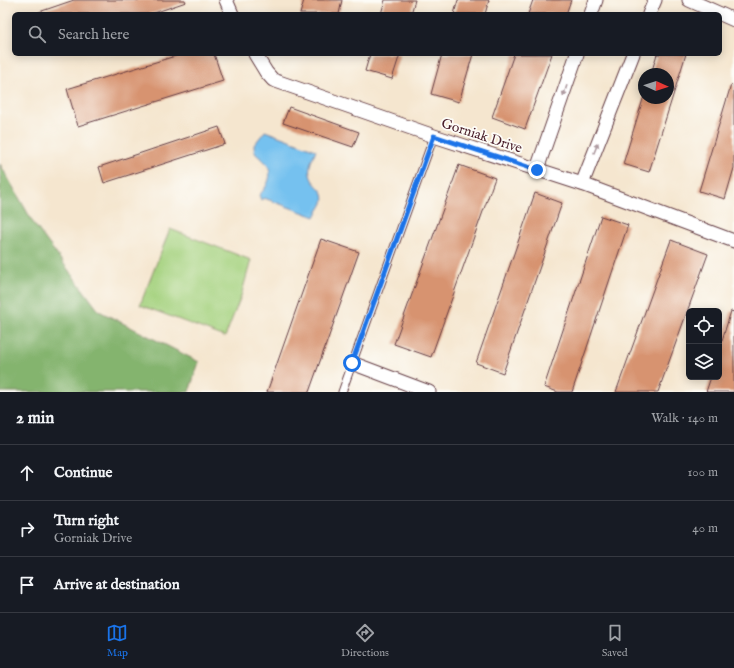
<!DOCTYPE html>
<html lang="en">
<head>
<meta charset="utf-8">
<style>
  :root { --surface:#171b24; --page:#20242c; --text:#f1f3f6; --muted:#9ea1a6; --line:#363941; --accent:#1a73e8 }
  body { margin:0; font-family:"IM FELL English",serif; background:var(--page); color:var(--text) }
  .controls { position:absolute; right:12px; bottom:12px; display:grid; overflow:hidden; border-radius:6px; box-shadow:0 2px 10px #0003 }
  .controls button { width:36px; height:36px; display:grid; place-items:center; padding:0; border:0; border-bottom:1px solid var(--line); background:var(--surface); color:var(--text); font:20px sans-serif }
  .compass { position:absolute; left:638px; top:68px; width:36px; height:36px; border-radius:50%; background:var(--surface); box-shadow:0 2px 10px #0003; rotate:93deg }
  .stop { position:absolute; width:12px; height:12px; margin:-9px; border:3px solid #1a73e8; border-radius:50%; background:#fff }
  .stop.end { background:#1a73e8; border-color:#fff; box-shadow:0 1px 4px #0008 }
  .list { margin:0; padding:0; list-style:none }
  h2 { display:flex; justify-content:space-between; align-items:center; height:52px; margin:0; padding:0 16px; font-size:17px }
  h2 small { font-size:13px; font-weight:400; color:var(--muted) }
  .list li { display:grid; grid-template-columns:26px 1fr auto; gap:12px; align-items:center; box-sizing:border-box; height:56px; padding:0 16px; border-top:1px solid var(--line) }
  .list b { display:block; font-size:15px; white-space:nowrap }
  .list p { margin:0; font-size:13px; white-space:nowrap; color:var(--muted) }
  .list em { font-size:13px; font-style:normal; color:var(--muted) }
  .icon { flex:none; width:22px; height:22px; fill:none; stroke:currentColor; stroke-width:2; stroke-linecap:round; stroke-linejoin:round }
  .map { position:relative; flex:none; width:734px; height:392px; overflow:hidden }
  .search { position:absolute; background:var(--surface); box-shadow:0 2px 10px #0003; left:12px; right:12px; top:12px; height:44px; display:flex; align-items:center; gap:10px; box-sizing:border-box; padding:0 14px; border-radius:6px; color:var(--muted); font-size:15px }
  .sheet { height:220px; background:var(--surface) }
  nav { display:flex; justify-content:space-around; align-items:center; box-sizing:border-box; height:56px; border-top:1px solid var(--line); background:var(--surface); font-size:11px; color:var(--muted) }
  nav a { display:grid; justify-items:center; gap:2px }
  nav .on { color:var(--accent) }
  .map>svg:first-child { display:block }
</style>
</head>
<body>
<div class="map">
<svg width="734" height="392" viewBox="0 0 734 392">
  <rect width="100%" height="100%" fill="#fdfcf7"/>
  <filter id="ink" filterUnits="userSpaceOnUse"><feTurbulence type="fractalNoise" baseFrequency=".025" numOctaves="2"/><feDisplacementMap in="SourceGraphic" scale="8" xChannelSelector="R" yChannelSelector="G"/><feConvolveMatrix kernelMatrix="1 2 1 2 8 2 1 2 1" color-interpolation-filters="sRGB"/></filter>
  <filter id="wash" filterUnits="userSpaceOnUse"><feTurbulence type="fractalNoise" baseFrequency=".012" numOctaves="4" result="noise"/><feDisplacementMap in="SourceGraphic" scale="16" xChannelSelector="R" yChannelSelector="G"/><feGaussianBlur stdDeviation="0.9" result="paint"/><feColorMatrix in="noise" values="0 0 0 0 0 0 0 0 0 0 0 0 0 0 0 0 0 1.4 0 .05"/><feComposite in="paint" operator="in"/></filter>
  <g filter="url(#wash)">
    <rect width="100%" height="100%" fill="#f5e6cf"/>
    <polygon fill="#a5d27f" stroke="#787855" points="170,229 251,260 241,296 225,337 140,305"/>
    <polygon fill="#84b46e" stroke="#676a4c" points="0,164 34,224 99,311 199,362 189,392 0,392"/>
    <path fill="#75c1ef" stroke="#60708d" d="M265 131 316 150C313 157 308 166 310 174 312 187 327 188 323 203 321 208 317 212 315 217L264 198 261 200 259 195C268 187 274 173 266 163 260 155 254 158 254 145Z"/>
    <g id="blocks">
      <g fill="#d7936f">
        <polygon points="74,0 185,0 186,2 151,14 39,14 39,12"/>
        <polygon points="304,0 342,0 339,14 300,14"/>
        <polygon points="385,0 415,0 411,14 381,14"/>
        <polygon points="458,0 489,0 485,14 454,14"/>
        <polygon points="533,0 571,0 566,14 528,14"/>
        <polygon points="182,54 214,54 223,81 78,126 67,89"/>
        <polygon points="370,54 400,54 392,79 365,71"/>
        <polygon points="442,54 473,54 459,102 431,94"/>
        <polygon points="514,54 552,54 525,129 492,117"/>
        <polygon points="657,54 686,54 649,172 623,164 644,96 644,98 668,98 668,74 651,74"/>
        <polygon points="731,85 734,86 734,168 725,199 699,191"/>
        <polygon points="289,107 359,132 353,147 283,123"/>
        <polygon points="219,127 225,144 104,183 99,167"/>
        <polygon points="459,165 495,178 431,357 394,344"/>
        <polygon points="535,193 562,203 503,373 476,363"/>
        <polygon points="601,216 628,225 572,392 558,392 544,387"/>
        <polygon points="321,239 359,252 309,392 267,392"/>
        <polygon points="671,240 708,254 658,392 616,392"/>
        <polygon points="731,311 734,312 734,392 706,392 711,377 719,377 719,350"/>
      </g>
    </g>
  </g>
  <g filter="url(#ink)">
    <use href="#blocks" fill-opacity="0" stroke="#643d44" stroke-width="1"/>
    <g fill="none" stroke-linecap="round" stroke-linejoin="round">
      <defs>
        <polyline id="service" points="342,392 434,136"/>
        <g id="minor">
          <polyline points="226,0 232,14"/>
          <polyline points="689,0 734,20"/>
          <polyline points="591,14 596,0"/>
          <polyline points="649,14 655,0"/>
          <polyline points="255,54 266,72 273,80 434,136 582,184 734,241"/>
          <polyline points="537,169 577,54"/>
          <polyline points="582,184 633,54"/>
          <polyline points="352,363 429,392"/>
        </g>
      </defs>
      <use href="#service" stroke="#643d44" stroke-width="9"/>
      <use href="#minor" stroke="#643d44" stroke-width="15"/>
      <use href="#service" stroke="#fff" stroke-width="7"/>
      <use href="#minor" stroke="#fff" stroke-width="13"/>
    </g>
    <defs><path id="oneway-solid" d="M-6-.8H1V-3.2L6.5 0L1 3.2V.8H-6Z"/></defs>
    <g fill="#ae9aa0">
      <use href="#oneway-solid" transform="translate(565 91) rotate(109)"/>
      <use href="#oneway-solid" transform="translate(596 148) rotate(-68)"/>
    </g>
  </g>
  <g fill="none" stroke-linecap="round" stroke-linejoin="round" filter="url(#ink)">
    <polyline stroke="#1a73e8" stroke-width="5" points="352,363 434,136 537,170"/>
  </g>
  <g text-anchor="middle" stroke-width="3.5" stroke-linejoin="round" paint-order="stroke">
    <g font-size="14" fill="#4a1f2b" stroke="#fdfcf7">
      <text transform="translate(482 135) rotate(18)" y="5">Gorniak Drive</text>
    </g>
  </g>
</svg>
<div class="controls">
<button><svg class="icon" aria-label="locate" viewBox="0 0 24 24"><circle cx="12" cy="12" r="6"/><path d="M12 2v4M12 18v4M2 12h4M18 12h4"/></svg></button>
<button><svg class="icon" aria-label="layers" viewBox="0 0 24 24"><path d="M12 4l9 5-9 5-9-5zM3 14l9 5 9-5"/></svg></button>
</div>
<svg class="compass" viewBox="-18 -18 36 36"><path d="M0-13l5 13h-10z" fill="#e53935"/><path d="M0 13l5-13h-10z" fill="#9ea1a6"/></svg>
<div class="stop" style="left:352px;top:363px"></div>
<div class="stop end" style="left:537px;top:170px"></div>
<div class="search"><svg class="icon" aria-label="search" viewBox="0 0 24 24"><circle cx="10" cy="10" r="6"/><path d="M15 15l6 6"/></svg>Search here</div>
</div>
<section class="sheet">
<h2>2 min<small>Walk · 140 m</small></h2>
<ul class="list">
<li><svg class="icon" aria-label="ahead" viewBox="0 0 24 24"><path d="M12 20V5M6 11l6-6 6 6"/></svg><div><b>Continue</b></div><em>100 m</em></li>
<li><svg class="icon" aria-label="right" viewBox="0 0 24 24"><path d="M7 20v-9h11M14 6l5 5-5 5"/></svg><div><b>Turn right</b><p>Gorniak Drive</p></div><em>40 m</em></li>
<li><svg class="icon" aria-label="arrive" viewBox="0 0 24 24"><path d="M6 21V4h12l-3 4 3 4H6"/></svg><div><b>Arrive at destination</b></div></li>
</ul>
</section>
<nav>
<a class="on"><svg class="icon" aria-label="map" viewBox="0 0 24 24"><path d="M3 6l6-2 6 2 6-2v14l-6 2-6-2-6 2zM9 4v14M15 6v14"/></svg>Map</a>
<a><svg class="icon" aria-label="directions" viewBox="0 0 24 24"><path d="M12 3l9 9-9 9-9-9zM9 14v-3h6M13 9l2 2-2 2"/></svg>Directions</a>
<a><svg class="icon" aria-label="saved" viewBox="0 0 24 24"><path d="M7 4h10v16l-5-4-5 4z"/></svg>Saved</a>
</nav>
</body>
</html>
